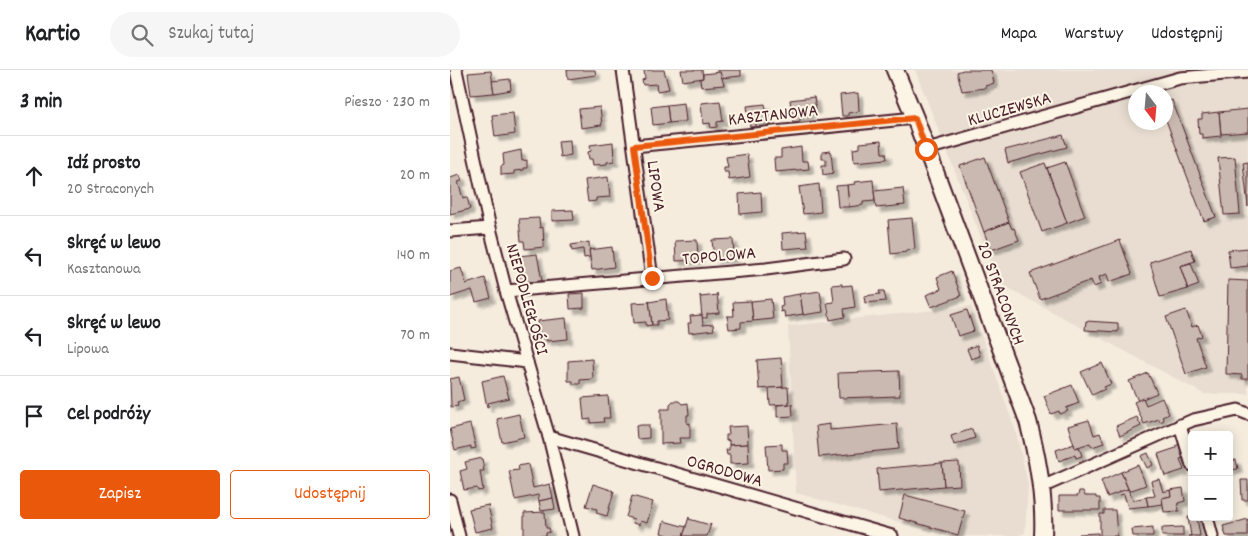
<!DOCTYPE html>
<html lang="pl">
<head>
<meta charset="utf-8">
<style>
  :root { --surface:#fff; --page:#f6f6f6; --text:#202124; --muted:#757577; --line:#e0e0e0; --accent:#ea580c }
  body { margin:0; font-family:Dekko,sans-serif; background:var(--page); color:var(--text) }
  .controls { position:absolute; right:15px; bottom:15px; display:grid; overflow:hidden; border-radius:5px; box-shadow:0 2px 12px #0003 }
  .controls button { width:45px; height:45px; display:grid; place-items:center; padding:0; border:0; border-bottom:1px solid var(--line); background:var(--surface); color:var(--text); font:25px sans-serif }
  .compass { position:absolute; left:678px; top:15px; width:45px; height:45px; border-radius:50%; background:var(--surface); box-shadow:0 2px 12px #0003; rotate:164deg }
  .stop { position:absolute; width:15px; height:15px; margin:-11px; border:4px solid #ea580c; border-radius:50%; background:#fff }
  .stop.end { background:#ea580c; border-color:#fff; box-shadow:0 1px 5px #0008 }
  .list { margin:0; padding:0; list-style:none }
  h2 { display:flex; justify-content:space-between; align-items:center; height:65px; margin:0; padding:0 20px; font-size:21px }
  h2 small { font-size:16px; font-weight:400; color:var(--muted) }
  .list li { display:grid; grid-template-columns:32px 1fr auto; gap:15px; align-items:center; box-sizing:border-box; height:80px; padding:0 20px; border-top:1px solid var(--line) }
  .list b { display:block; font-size:19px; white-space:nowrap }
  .list p { margin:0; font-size:16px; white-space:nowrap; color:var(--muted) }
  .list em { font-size:16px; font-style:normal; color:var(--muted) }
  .actions { display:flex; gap:10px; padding:15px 20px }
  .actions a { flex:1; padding:11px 0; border:1px solid var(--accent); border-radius:5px; text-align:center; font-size:18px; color:var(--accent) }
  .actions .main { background:var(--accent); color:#fff }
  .icon { flex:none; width:28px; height:28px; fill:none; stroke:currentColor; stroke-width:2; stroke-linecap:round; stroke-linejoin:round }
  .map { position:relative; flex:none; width:798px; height:466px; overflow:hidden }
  header { display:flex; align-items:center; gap:30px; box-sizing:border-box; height:70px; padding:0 25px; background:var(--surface); border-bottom:1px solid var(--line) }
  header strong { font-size:24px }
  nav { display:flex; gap:28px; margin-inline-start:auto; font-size:18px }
  .search { width:350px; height:45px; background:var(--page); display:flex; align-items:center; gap:12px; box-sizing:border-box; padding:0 18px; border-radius:28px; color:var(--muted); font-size:19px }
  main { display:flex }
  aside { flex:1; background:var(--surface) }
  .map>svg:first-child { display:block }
</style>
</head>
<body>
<header>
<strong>Kartio</strong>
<div class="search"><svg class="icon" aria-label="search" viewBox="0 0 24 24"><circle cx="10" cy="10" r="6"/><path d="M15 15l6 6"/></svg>Szukaj tutaj</div>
<nav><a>Mapa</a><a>Warstwy</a><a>Udostępnij</a></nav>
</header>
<main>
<aside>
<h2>3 min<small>Pieszo · 230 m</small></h2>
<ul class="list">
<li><svg class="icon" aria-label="ahead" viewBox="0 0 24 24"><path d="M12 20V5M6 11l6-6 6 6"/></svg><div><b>Idź prosto</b><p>20 Straconych</p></div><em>20 m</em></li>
<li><svg class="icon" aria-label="left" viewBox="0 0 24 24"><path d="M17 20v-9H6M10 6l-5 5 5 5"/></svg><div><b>Skręć w lewo</b><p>Kasztanowa</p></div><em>140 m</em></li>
<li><svg class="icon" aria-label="left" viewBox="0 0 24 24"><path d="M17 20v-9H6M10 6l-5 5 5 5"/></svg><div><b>Skręć w lewo</b><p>Lipowa</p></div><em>70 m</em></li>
<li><svg class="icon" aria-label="arrive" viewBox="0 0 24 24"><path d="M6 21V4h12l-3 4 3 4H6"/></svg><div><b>Cel podróży</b></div></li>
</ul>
<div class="actions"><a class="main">Zapisz</a><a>Udostępnij</a></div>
</aside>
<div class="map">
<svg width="798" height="466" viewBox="0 0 798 466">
  <defs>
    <filter id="shadow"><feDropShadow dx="4.5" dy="4.5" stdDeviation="1" flood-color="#0004"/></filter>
  </defs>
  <rect width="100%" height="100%" fill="#f5ecde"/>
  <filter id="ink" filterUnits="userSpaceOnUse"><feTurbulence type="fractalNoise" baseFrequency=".02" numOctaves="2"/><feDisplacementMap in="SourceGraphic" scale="10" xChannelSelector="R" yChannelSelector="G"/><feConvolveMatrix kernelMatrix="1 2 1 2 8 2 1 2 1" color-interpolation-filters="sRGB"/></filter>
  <g filter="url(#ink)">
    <g fill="#e8ddd0" fill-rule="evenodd">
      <path d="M465 0H798V324H754L549 213ZM686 22H716V52H686Z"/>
      <polygon points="521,236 566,362 578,414 575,463 566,466 498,466 346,423 338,256"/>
    </g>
    <g fill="#cab9b1" stroke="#4a1f2b" filter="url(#shadow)">
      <polygon points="117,0 145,0 146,5 118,9"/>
      <polygon points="194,0 214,0 219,19 207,21 206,14 193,15 192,10 195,9"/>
      <polygon points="231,0 252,0 253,8 233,11"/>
      <polygon points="267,0 291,0 291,6 271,8 270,2 267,3"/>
      <polygon points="513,0 541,0 544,13 535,16 535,18 512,21 507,2"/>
      <polygon points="41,1 44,23 21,25 18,3"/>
      <polygon points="270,2 274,15 251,17 250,9 253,8 253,4"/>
      <polygon points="60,9 61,20 44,23 42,11"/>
      <polygon points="408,23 409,41 398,43 398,46 392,46 390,25"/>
      <polygon points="364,27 366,39 359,40 360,46 350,47 350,51 343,52 340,30"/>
      <polygon points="722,30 766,147 754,151 716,50 716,32"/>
      <polygon points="270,31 273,51 267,52 267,57 261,58 260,53 253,54 251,33"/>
      <polygon points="234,33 236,51 219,53 217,35"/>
      <polygon points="315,34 318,52 306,53 306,57 300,57 297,36"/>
      <polygon points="217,35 219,53 203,55 201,37"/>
      <polygon points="150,37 152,55 131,58 129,39"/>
      <polygon points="798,39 798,62 771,64 769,42"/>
      <polygon points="769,42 771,66 752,68 752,64 749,64 748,49 752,49 752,44"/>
      <polygon points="63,43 65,64 45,67 42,45"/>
      <polygon points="613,65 617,77 558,93 555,80"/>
      <polygon points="120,70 121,85 110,87 108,71"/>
      <polygon points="431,71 432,83 436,83 437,89 404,92 403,79 410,78 410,73"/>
      <polygon points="163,72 164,91 157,92 157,94 143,95 142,89 139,89 138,82 141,81 140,75"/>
      <polygon points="351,77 352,91 358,91 359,99 325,102 324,88 331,88 331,80"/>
      <polygon points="71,80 72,91 77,90 77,98 73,98 73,100 64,101 64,104 51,105 51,96 54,95 53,84"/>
      <polygon points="381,81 383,103 373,105 372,95 376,95 376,89 372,89 372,82"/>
      <polygon points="297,84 300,107 279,110 278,102 274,102 274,97 278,97 276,87"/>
      <polygon points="535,87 559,152 534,162 510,96"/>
      <polygon points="785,87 790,144 774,145 768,88"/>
      <polygon points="615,92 635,146 617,153 597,98"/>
      <polygon points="798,92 798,137 793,93"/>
      <polygon points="595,93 617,153 592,162 570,102"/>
      <polygon points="10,105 12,111 8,112 13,128 17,127 20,139 0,144 0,108"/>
      <polygon points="158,107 160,127 146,128 146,131 138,132 135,110"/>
      <polygon points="423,110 425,131 413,132 413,135 399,137 397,115 405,114 404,112"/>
      <polygon points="369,114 371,142 353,144 349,117"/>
      <polygon points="397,115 399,137 388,137 386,116"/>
      <polygon points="453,118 455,135 426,138 424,121"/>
      <polygon points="311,122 312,142 290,144 289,124"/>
      <polygon points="123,140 124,150 102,151 102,141"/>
      <polygon points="89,148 90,158 93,157 94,177 75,179 74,171 71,171 69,149"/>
      <polygon points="462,148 465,179 456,180 456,182 441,184 438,150"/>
      <polygon points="559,152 562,159 564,158 569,170 541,180 534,162"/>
      <polygon points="356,161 358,177 333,179 332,163"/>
      <polygon points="283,169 284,188 264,189 262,170"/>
      <polygon points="247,170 248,190 226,191 225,171"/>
      <polygon points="670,170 682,204 659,212 657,204 649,207 651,214 644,217 641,210 590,229 580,203"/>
      <polygon points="139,172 140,187 134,188 133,179 122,181 121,175"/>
      <polygon points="162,177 164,197 142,200 139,180"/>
      <polygon points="798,178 798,196 780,198 778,180"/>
      <polygon points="741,179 745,191 730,196 738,219 710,227 700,192"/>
      <polygon points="87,184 92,211 67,213 66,208 70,207 68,186"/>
      <polygon points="741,193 749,215 738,219 730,196"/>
      <polygon points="11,198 16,214 35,208 41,228 26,232 22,220 0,227 0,201"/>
      <polygon points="502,201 511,226 481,237 476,225 491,219 487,207"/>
      <polygon points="778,210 798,211 798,309 792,309 792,305 776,304"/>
      <polygon points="392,214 392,216 402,215 405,237 394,239 395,247 380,250 377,233 384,232 382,215"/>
      <polygon points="370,221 373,242 353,245 350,224"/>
      <polygon points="429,221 434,221 436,231 415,233 414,226 430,224"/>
      <polygon points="134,223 134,238 120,239 119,224"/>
      <polygon points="267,223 269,243 257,244 257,248 252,248 250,225 251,227 267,225"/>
      <polygon points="350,224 353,244 335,247 334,241 331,242 330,237 333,236 332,227"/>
      <polygon points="216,229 218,250 207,251 207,255 202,255 199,230 199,232"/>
      <polygon points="321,229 323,249 303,251 301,231"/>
      <polygon points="199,230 202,255 196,256 196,252 184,253 182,233 199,232"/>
      <polygon points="301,231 303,251 291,252 291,258 279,259 277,246 284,246 283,232"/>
      <polygon points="517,240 524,261 508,266 501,245"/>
      <polygon points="736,240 742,257 748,255 752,266 746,268 756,297 736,304 716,247"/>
      <polygon points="252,245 253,255 263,254 264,260 239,263 238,253 241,253 240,246"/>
      <polygon points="116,248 118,269 97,271 96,268 90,269 88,251"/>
      <polygon points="636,251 668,253 668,262 635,260"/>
      <polygon points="527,275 530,286 521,289 517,279"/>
      <polygon points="331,288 333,317 309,319 307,290"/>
      <polygon points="142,289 143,309 130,310 130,314 123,314 123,311 118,311 118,291"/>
      <polygon points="652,293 661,314 654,317 655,319 642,325 631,302"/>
      <polygon points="449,301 450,326 389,328 388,303"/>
      <polygon points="698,303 707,323 688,331 679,311"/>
      <polygon points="53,306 59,328 38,333 39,336 37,337 32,311"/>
      <polygon points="9,307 14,330 7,332 8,336 1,337 0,309"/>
      <polygon points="622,315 629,333 616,338 618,341 610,344 609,341 601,344 594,326"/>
      <polygon points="338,317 339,334 320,335 319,318"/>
      <polygon points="158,326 160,348 153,348 154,352 141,353 141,349 134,350 132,328"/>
      <polygon points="693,328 696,335 712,328 719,344 712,347 714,350 710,352 709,349 694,354 684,332"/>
      <polygon points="223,331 229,331 232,334 238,333 239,345 237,345 237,354 240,353 240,368 229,368 230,373 211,374 211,339 220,339 220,334"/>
      <polygon points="342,334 343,346 327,347 327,335"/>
      <polygon points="69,344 74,367 52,372 47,349"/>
      <polygon points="687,347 691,356 670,366 666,356"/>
      <polygon points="639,350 644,365 650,363 654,373 642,377 640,373 625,378 618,356"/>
      <polygon points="20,354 26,378 21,379 21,376 5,380 0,359"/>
      <polygon points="380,354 380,360 447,354 449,379 369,387 366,356"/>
      <polygon points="191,355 199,355 199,368 187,369 186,356"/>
      <polygon points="297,356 298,374 279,375 279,370 276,371 276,365 279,365 278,357"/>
      <polygon points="522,359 525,368 504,375 501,366"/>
      <polygon points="732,373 736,387 730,389 734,400 715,406 708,384 726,378 725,376"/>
      <polygon points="298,374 299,393 280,394 280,385 277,385 276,380 279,380 279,375"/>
      <polygon points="332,374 332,380 337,380 338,393 333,393 333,399 318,400 316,375"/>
      <polygon points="624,374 625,378 629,377 632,386 626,388 625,385 609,391 606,380"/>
      <polygon points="698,383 703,395 697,398 691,386"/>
      <polygon points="32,388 34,401 30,401 33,420 28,421 27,418 14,420 10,401 17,399 15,392"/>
      <polygon points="786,390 788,399 779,400 779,391"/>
      <polygon points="509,392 510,415 494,416 492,393"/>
      <polygon points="492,393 494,416 429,422 427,399"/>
      <polygon points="78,394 83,418 100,414 103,428 89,431 88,425 65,430 59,401 69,400 68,396"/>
      <polygon points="688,395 696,415 679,421 671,402"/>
      <polygon points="671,402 678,419 657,427 651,411"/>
      <polygon points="709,409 713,422 720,420 721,426 712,428 713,434 698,436 696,427 705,426 701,411"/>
      <polygon points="791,410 798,410 798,430 792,430"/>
      <polygon points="143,414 164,421 157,446 146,443 147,439 136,436"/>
      <polygon points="733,418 735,431 728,433 729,441 714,442 712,428 721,426 720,420"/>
      <polygon points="678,419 683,430 696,427 698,436 678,438 674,424 670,425 669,422"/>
      <polygon points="629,421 633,421 635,426 646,426 646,428 650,428 650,440 609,440 609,426 628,426"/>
      <polygon points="455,425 515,441 508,465 449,448"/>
      <polygon points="182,426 203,432 197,453 190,451 189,455 183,453 184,449 176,447"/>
      <polygon points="103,428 105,439 91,441 89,431"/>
      <polygon points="38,435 43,458 25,462 19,439"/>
      <polygon points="654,440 665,440 667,466 650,466 650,444 654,444"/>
      <polygon points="95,442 96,458 99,458 100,462 96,463 96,466 74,466 74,443"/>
      <polygon points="239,447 239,449 260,455 261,454 257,466 233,466"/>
      <polygon points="738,447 747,447 750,466 738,466 741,466"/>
      <polygon points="798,449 798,466 776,466 773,456"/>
      <polygon points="214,451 236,457 233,466 221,466 211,463"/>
      <polygon points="703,457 703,466 683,466 682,459"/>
      <polygon points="733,457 733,466 712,466 712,458"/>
      <polygon points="648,463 648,466 630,466 629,464"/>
    </g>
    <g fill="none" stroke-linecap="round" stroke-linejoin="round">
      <defs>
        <g id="street">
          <polyline points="6,0 40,158 56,221 99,367 123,466"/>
          <polyline points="173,0 202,208"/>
          <polyline points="184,76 465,48"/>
          <polyline points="477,79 730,8 798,2"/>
          <polyline points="0,161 40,158"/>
          <polyline points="56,221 316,199 394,189"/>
          <polyline points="0,283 77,292"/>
          <polyline points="730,355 742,395"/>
          <polyline points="99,367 442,466"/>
          <polyline points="592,417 743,350 788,340 798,344"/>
          <polyline points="0,430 9,466"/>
          <polyline points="757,447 762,466"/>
        </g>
        <path id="secondary" d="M445 0 465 48 578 351C588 389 595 427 593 466"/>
      </defs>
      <use href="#street" stroke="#4a1f2b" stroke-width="15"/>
      <use href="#secondary" stroke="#4a1f2b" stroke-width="20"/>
      <use href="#street" stroke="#fcf5e5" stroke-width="11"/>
      <use href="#secondary" stroke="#fcf5e5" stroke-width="16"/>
    </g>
  </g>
  <g fill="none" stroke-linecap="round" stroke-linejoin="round" filter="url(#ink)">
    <polyline stroke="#ea580c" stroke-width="6" points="202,208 184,76 465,48 476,79"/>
  </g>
  <g text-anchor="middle" stroke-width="4" stroke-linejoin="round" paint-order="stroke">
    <g font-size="18" fill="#4a1f2b" stroke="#fcf5e5">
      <text transform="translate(559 38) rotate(-16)" y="6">KLUCZEWSKA</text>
      <text transform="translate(323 44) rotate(-6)" y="6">KASZTANOWA</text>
      <text transform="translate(207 116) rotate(82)" y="6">LIPOWA</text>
      <text transform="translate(269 185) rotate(-5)" y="6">TOPOLOWA</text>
      <text transform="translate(552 223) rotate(70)" y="6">20 STRACONYCH</text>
      <text transform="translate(78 229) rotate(74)" y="6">NIEPODLEGŁOŚCI</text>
      <text transform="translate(275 400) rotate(16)" y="6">OGRODOWA</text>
    </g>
  </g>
</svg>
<div class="controls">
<button>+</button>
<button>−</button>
</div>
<svg class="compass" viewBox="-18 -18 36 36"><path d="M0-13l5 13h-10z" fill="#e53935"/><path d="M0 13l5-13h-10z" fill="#757577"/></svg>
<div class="stop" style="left:476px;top:79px"></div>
<div class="stop end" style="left:202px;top:208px"></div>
</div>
</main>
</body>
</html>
